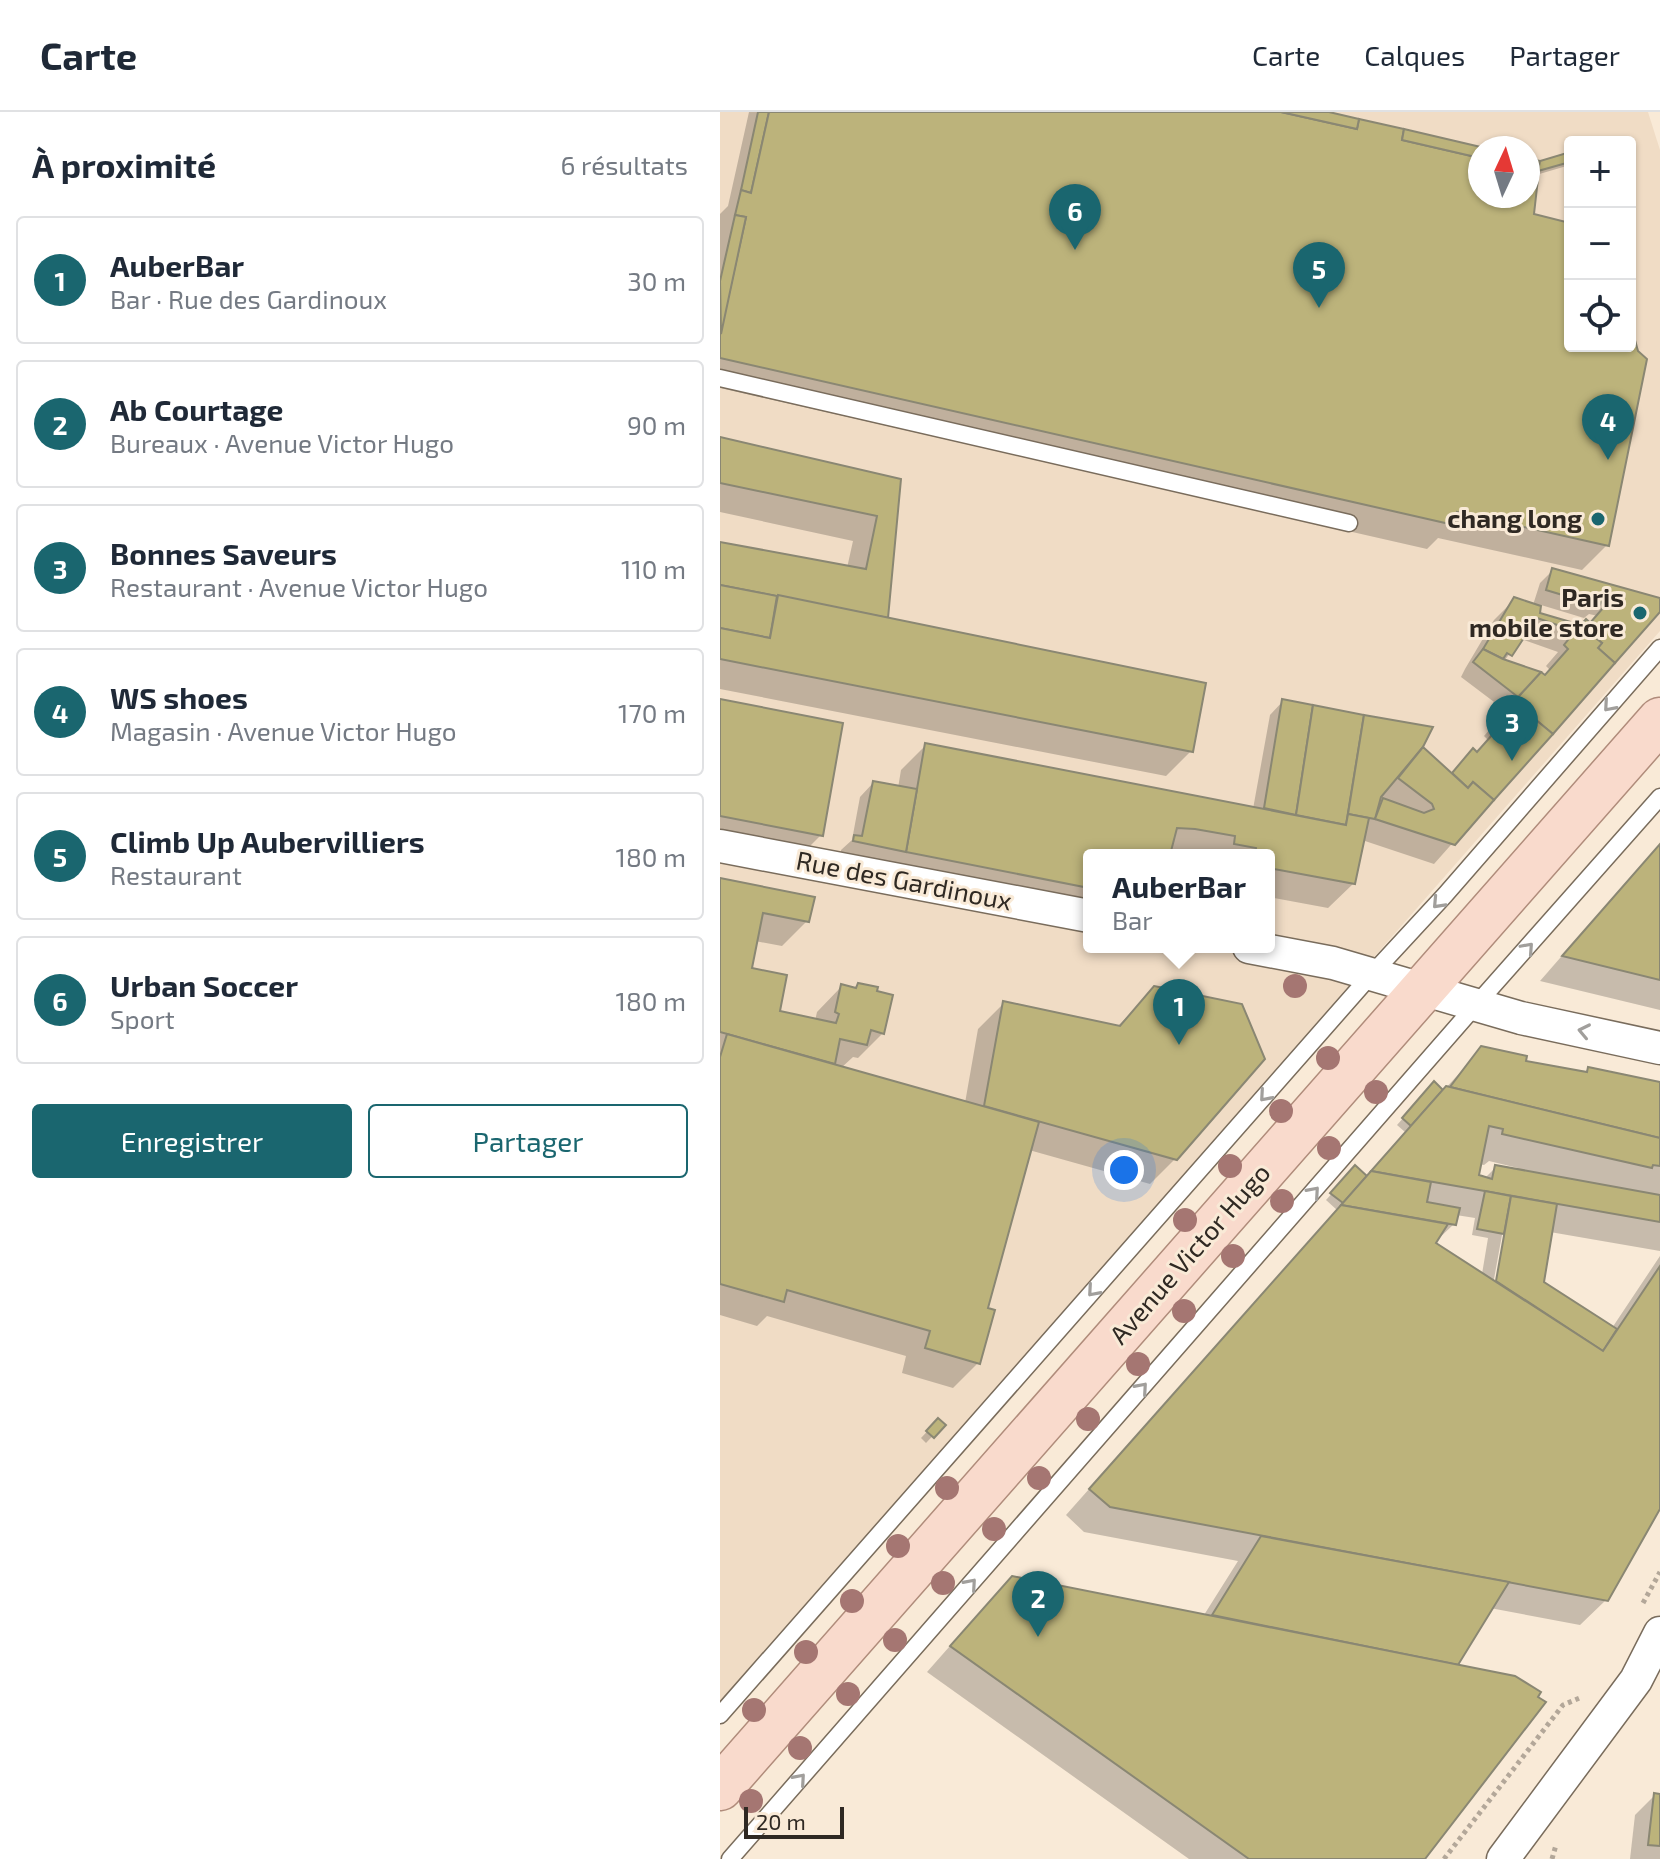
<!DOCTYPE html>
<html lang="fr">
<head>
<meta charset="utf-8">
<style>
  :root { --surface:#fff; --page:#f6f6f7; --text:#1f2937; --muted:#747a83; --line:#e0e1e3; --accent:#1a666f }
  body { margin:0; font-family:"Exo 2",sans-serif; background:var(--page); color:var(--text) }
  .controls { position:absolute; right:24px; top:24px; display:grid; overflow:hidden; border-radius:8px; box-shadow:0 2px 6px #0004 }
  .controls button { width:72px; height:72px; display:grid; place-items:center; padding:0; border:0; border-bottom:2px solid var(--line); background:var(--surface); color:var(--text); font:40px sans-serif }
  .compass { position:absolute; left:748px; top:24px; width:72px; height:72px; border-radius:50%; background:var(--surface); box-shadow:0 2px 6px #0004; rotate:4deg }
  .scale { position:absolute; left:24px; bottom:20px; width:100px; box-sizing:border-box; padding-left:8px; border:4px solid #2f2923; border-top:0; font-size:22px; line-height:28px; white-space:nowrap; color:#2f2923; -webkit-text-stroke:6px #f9ead7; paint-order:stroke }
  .you { position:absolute; left:404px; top:1058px; width:28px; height:28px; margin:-20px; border:6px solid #fff; border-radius:50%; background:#1a73e8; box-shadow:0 0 0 12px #1a73e833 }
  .badge { display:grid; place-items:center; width:52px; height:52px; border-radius:50%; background:var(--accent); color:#fff; font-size:26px; font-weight:700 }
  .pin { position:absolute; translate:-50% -66px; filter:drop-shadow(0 2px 4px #0008) }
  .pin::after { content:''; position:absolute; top:42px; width:28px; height:24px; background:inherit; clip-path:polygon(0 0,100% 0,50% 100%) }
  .popup { position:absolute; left:363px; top:737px; width:192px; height:104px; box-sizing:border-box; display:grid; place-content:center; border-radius:8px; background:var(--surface); filter:drop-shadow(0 2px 6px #0005); font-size:26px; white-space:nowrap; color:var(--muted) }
  .popup b { font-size:30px; color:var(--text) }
  .popup::after { content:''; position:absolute; left:50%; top:100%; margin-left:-16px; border:16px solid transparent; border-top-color:var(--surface) }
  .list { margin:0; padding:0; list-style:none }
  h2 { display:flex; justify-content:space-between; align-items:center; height:104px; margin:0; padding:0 32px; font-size:34px }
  h2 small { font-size:26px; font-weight:400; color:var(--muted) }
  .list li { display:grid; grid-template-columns:52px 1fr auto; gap:24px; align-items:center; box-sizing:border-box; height:128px; margin:0 16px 16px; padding:0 16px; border:2px solid var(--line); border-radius:8px }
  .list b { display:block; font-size:30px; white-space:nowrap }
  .list p { margin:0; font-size:26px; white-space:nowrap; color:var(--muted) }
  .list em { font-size:26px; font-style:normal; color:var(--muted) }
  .actions { display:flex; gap:16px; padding:24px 32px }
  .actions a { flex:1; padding:18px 0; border:2px solid var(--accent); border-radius:8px; text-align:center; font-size:28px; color:var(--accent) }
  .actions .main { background:var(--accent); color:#fff }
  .icon { flex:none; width:44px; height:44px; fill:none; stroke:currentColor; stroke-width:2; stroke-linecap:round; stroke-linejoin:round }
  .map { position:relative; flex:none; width:940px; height:1747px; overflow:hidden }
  header { display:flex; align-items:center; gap:48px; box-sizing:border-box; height:112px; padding:0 40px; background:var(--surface); border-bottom:2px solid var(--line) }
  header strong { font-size:38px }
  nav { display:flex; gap:44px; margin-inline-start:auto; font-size:28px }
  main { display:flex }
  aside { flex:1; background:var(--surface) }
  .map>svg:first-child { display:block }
</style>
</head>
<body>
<header>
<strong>Carte</strong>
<nav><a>Carte</a><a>Calques</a><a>Partager</a></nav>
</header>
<main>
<aside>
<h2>À proximité<small>6 résultats</small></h2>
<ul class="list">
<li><span class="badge">1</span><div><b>AuberBar</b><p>Bar · Rue des Gardinoux</p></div><em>30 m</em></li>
<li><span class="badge">2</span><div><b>Ab Courtage</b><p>Bureaux · Avenue Victor Hugo</p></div><em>90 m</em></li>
<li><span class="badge">3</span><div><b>Bonnes Saveurs</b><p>Restaurant · Avenue Victor Hugo</p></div><em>110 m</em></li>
<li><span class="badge">4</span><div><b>WS shoes</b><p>Magasin · Avenue Victor Hugo</p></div><em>170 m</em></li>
<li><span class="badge">5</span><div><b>Climb Up Aubervilliers</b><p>Restaurant</p></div><em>180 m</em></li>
<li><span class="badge">6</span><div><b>Urban Soccer</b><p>Sport</p></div><em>180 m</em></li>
</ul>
<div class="actions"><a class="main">Enregistrer</a><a>Partager</a></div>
</aside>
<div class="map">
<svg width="940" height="1747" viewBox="0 0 940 1747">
  <rect width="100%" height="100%" fill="#f9ead7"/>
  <path fill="#f0dcc5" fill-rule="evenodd" d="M0 0H928L940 38V519L0 1591ZM850 30H910V234H850ZM760 36H808V84H760ZM369 743H549V835H369Z"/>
  <g fill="#0003" fill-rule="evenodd">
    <polygon points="29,0 600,0 760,37 760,84 808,84 808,48 820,51 850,42 850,53 816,63 811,103 850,113 850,234 910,234 910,218 917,240 887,433 862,458 718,426 707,437 0,276 0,102 8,94"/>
    <polygon points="0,327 179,368 166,507 471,639 446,664 0,577 0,432 127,456 133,429 0,400"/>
    <path d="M833 458 940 488V497L714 752 642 728 634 771 608 796 549 785V743H369V805L121 742V738L132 728 140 685 153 671 178 676 181 658 206 633 533 697 550 603 563 589 644 605 701 636 731 663 768 628 764 624 786 599 741 565 745 557 774 508 794 488 813 493 820 471ZM821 493 864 506 869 502 878 504 869 513 861 515 818 502ZM801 527 838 540 826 554 830 558 824 565 784 549Z"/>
    <polygon points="0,589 101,723 76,748 0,733"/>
    <polygon points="940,733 940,898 820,869 922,752"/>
    <polygon points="0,768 87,809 62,834 35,829 30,858 58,900 95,909 97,900 122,874 134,877 138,873 163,921 138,946 133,945 121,956 245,991 258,917 284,891 397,915 435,876 455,1047 430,1072 309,1038 266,1198 258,1251 233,1276 182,1261 186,1244 47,1204 37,1214 0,1203"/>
    <path d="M762 937 803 950 864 962 869 958 940 972V1139L830 1120 821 1170 892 1216 940 1144V1393L886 1488 860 1513 770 1496 734 1554 702 1747H469L207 1560 267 1492 484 1503 518 1449 364 1420 346 1403 617 1098 606 1088 635 1056 645 1065 685 1020 677 1013 708 978 722 980ZM769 1049 798 1056V1059L776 1055 764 1067 756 1065 759 1052 764 1053ZM736 1103 755 1106 752 1123 768 1126 762 1162 714 1131 734 1112ZM784 1112H788L776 1179 772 1178Z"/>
    <polygon points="218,1308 223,1313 206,1331 201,1326"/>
    <polygon points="935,1683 940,1684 940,1747 910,1747 915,1703"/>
  </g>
  <g fill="#bcb37b" stroke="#8a8773" stroke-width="2">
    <polygon points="38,0 49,0 31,81 21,78"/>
    <polygon points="49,0 561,0 637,17 639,7 684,17 682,28 760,46 760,84 808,84 808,46 820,49 814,102 850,111 850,234 910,234 910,210 918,239 927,247 889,434 737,400 734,413 0,246 0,222 26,105 15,103 21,78 31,81"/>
    <polygon points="561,0 609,0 639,7 637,17"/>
    <polygon points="684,17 765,36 760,36 760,46 682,28"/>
    <polygon points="850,40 850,50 818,59 820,49"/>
    <polygon points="15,103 26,105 1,222 0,169"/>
    <polygon points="0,325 181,367 168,506 0,473 0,430 146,457 157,404 0,371"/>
    <polygon points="832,456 940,486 940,500 895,551 878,536 882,531 877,527 881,521 870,511 883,496 890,495 890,491 882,489 879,494 826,478"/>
    <polygon points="0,473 57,484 50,526 0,516"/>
    <polygon points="58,483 486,571 473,640 0,547 0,516 50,526"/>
    <polygon points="794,485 821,494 820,501 861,513 866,507 881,521 877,527 882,531 878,536 895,551 833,622 810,603 813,599 798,585 821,560 825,563 848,537 844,533 855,519 817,506 792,544 787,541 783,547 763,537"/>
    <polygon points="763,537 783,547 821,560 798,585 753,550"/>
    <polygon points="798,585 813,599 810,603 833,622 774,688 753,670 748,676 732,661 753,636 757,640 780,614 776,610"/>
    <polygon points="0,587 123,611 103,724 0,704"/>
    <polygon points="562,587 593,593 576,703 544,696"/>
    <polygon points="593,593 644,603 626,713 576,703"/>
    <polygon points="644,603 713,615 703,635 661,685 655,707 628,702"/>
    <polygon points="205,631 626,713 628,702 649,706 635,772 549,756 549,743 535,743 536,736 514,732 515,724 475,717 457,716 450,743 369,743 369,776 186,740"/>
    <polygon points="703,635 748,676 753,670 774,688 735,733 655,707 663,686 704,701 714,697 712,692 678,666"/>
    <polygon points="153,669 197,677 186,740 133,729 134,723 142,724"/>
    <polygon points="940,732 940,868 842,844"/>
    <polygon points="0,766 95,785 89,810 43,801 32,856 67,863 60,899 116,911 119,902 115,900 121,872 136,876 138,871 158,875 157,879 173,883 164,922 151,918 147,933 120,927 115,952 0,920"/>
    <polygon points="434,874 522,892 545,947 457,1048 264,994 283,889 400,914"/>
    <polygon points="7,922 319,1010 268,1196 275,1198 260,1252 205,1236 210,1219 67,1178 64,1190 0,1172 0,945"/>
    <polygon points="761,934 807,944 806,949 867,960 868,955 940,970 940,1026 730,975"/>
    <polygon points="714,969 723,978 691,1014 682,1006"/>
    <polygon points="726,974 940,1026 940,1054 933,1053 932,1056 782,1022 783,1017 769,1014 759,1063 772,1067 775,1053 940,1083 940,1110 651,1059"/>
    <polygon points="635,1053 647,1064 623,1091 610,1081"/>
    <polygon points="651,1059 711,1070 707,1090 740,1096 736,1113 621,1093"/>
    <polygon points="765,1079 791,1084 784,1122 757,1117"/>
    <polygon points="791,1084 837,1092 824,1170 897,1217 883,1239 776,1169"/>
    <polygon points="621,1093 728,1112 716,1131 883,1239 940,1154 940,1397 888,1489 390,1395 369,1377"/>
    <polygon points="218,1306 226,1313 214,1326 206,1319"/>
    <polygon points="541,1424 789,1470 738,1553 492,1503"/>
    <polygon points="292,1464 795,1564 821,1580 818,1585 826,1590 705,1747 529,1747 230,1534"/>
    <polygon points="934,1681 940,1682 940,1734 928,1733"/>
  </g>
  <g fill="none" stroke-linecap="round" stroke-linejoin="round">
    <defs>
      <g id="lane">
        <polyline points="0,266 629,411"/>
        <polyline points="0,1603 651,863 725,783 940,536"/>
        <polyline points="10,1747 755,894 940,685"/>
      </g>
      <g id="street">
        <polyline points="0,734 369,804"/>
        <polyline points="529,835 613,851 801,906 940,936"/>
        <polyline points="783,1747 916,1568 940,1521"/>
      </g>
      <polyline id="primary" points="0,1676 940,608"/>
    </defs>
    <use href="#lane" stroke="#796c5c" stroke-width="19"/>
    <use href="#street" stroke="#796c5c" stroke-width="35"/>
    <use href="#primary" stroke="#b08c7b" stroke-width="47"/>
    <g stroke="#b3a799" stroke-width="5" stroke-dasharray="4 4" stroke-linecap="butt">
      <polyline points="923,1491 940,1460"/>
      <polyline points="724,1747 843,1593 862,1585"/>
      <polyline points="832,1747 836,1733"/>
    </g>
    <use href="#lane" stroke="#fff" stroke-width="16"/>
    <use href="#street" stroke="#fff" stroke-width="32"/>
    <use href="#primary" stroke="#f9dacc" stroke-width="44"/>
  </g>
  <g fill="#a57672">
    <circle cx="575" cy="874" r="12"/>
    <circle cx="608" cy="946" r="12"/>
    <circle cx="656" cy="980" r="12"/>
    <circle cx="561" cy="999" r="12"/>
    <circle cx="609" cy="1036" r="12"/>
    <circle cx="510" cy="1054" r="12"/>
    <circle cx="562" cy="1089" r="12"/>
    <circle cx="465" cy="1108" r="12"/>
    <circle cx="513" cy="1144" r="12"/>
    <circle cx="464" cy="1199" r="12"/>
    <circle cx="418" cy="1252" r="12"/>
    <circle cx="368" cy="1307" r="12"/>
    <circle cx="319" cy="1366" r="12"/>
    <circle cx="227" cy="1376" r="12"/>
    <circle cx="274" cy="1417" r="12"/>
    <circle cx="178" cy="1434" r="12"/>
    <circle cx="223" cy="1471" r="12"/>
    <circle cx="132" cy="1489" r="12"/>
    <circle cx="175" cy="1528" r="12"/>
    <circle cx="86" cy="1540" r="12"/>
    <circle cx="128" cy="1582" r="12"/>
    <circle cx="34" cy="1598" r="12"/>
    <circle cx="80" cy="1636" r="12"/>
    <circle cx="31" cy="1689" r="12"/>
  </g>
  <defs><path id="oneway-chevron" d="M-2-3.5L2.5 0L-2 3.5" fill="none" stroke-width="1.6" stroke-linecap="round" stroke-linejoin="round" transform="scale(2)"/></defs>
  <g stroke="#a19f9c">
    <use href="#oneway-chevron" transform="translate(889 594) rotate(131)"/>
    <use href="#oneway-chevron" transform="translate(718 791) rotate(133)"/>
    <use href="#oneway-chevron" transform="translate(808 836) rotate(-48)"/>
    <use href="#oneway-chevron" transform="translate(864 919) rotate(-168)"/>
    <use href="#oneway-chevron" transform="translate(545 984) rotate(131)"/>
    <use href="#oneway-chevron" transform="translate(594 1080) rotate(-49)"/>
    <use href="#oneway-chevron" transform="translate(373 1179) rotate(131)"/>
    <use href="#oneway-chevron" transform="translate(422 1276) rotate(-49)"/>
    <use href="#oneway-chevron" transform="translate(251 1472) rotate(-49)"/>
    <use href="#oneway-chevron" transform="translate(80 1667) rotate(-49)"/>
  </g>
  <g fill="#1a666f" stroke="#f9ead7" stroke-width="3">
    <circle cx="878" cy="407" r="8"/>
    <circle cx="920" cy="501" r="8"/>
  </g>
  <g text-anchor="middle" stroke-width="6" stroke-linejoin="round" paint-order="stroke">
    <g font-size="26" font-weight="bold" fill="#2f2923" stroke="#f9ead7" text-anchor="end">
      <text x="862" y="416">chang long</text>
      <text x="904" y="495">Paris<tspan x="904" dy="30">mobile store</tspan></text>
    </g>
    <g font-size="26" fill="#2f2923" stroke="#f9ead7">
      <text transform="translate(184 769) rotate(11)" y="9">Rue des Gardinoux</text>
      <text transform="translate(470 1142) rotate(-49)" y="9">Avenue Victor Hugo</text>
    </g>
  </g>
</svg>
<div class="controls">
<button>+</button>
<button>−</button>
<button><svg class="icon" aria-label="locate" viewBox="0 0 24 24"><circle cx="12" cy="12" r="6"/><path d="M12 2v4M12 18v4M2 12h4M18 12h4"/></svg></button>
</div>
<svg class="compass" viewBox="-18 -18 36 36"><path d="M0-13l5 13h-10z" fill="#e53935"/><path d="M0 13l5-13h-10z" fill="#747a83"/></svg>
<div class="scale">20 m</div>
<div class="you"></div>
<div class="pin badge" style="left:459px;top:933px">1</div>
<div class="popup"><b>AuberBar</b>Bar</div>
<div class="pin badge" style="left:318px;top:1525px">2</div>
<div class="pin badge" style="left:792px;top:649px">3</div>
<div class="pin badge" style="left:888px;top:348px">4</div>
<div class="pin badge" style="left:599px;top:196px">5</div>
<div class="pin badge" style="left:355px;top:138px">6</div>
</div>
</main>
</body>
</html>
